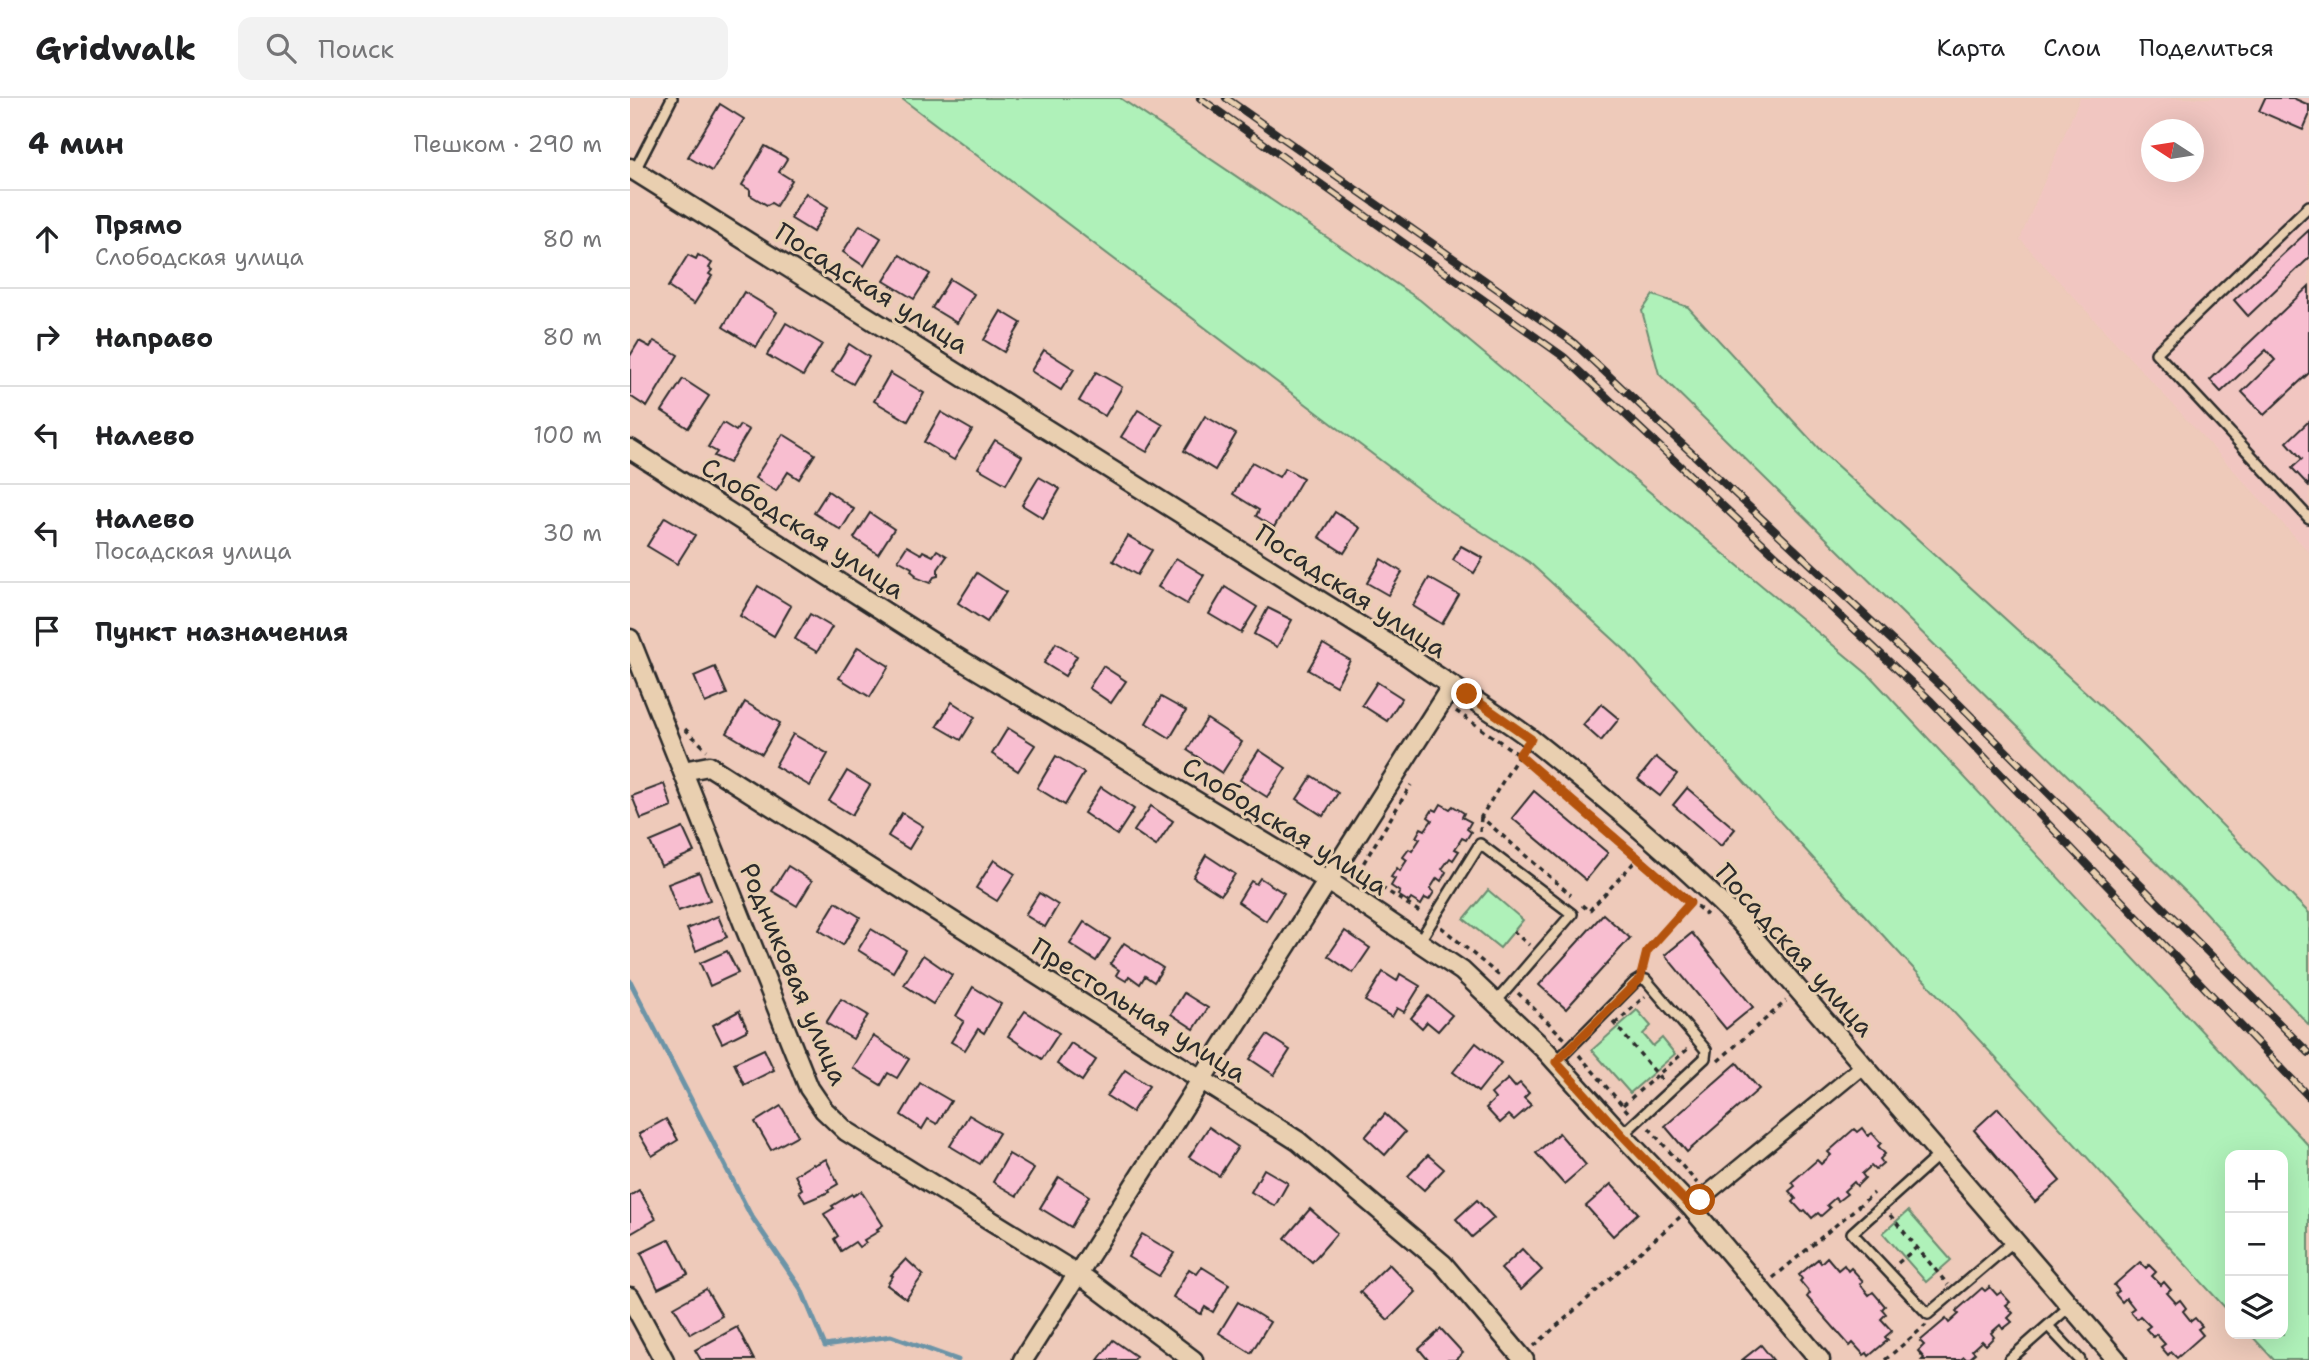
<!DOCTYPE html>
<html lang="ru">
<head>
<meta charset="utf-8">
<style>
  :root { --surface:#fff; --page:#f2f2f2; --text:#202124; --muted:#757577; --line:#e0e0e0 }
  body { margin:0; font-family:"Shantell Sans",sans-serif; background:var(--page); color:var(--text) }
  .controls { position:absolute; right:21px; bottom:21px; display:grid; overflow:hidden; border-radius:14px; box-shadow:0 7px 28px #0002 }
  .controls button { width:63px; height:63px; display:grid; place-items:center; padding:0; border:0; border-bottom:2px solid var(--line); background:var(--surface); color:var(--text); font:35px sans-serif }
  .compass { position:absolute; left:1511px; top:21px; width:63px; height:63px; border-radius:50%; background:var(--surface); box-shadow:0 7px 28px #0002; rotate:282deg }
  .stop { position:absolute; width:21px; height:21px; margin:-16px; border:5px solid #b45309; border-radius:50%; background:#fff }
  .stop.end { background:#b45309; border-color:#fff; box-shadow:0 2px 7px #0008 }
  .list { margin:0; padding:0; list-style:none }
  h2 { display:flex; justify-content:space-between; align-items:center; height:91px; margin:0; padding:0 28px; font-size:30px }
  h2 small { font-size:23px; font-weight:400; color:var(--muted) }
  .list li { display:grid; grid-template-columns:46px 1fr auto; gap:21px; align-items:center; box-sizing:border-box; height:98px; padding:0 28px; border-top:2px solid var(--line) }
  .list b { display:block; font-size:26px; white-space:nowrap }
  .list p { margin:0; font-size:23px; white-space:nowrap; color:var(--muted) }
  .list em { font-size:23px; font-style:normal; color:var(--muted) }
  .icon { flex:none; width:38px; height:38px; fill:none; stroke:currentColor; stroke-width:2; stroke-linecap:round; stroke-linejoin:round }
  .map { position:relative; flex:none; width:1679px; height:1262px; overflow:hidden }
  header { display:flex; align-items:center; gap:42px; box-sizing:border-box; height:98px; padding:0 35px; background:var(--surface); border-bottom:2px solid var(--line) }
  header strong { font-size:33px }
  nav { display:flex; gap:38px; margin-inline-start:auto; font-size:24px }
  .search { width:490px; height:63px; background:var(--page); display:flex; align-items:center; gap:18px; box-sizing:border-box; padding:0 24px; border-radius:14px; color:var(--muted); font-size:26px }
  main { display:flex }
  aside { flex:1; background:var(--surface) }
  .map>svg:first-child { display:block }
</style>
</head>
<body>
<header>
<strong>Gridwalk</strong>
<div class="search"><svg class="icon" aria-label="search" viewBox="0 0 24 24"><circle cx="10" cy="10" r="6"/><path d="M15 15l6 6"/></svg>Поиск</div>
<nav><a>Карта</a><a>Слои</a><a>Поделиться</a></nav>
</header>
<main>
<aside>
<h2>4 мин<small>Пешком · 290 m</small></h2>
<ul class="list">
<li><svg class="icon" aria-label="ahead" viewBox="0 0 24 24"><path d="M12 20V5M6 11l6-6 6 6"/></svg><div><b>Прямо</b><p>Слободская улица</p></div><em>80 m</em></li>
<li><svg class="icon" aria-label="right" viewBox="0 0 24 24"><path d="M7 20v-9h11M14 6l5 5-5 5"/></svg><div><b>Направо</b></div><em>80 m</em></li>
<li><svg class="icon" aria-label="left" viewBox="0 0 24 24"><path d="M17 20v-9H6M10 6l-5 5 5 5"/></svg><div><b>Налево</b></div><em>100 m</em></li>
<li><svg class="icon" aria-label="left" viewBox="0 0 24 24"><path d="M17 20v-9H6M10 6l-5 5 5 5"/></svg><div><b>Налево</b><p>Посадская улица</p></div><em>30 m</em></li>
<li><svg class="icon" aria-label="arrive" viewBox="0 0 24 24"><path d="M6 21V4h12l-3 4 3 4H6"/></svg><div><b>Пункт назначения</b></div></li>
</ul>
</aside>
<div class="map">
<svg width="1679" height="1262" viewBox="0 0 1679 1262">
  <rect width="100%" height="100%" fill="#eecaba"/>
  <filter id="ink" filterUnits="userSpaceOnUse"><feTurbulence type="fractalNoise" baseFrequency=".0143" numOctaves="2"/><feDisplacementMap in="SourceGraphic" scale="14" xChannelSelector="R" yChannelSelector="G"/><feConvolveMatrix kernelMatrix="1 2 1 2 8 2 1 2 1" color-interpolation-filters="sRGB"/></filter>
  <g filter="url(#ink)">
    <path fill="#f1c6c1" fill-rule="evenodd" d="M1450 0H1679V454L1390 141ZM1521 32H1563V74H1521Z"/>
    <g fill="#aff1b9" stroke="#6d8e72" stroke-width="2">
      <polygon points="271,0 490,0 790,202 1240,578 1679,1048 1679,1262 1644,1262 1620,1236 1653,1236 1653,1057 1600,1057 1600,1215 1238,821 996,553 899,464 811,408"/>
      <polygon points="1023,197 1058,209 1192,354 1505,639 1679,815 1679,927 1559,797 1029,276 1012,213"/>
      <polygon points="858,792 893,822 870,850 834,821"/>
      <polygon points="1007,912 1021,928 1013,936 1023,948 1032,940 1045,956 1000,995 962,952"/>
      <polygon points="1278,1113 1321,1162 1296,1184 1253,1135"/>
    </g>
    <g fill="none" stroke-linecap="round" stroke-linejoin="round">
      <polyline stroke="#6c94a7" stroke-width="5" points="0,883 120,1116 171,1191 195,1248 261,1238 328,1262"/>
    </g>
    <g fill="#f8bed0" stroke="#2b2b2b" stroke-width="2">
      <polygon points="1635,0 1663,0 1679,7 1679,18 1673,32 1629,13"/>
      <polygon points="90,6 114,21 82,73 58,59"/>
      <polygon points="135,48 155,59 157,61 149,74 162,82 146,108 141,105 137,107 120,97 120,92 112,87"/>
      <polygon points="176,95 198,109 183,134 160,120"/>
      <polygon points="230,127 251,140 234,168 213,154"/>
      <polygon points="1679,132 1679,160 1618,218 1604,202"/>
      <polygon points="58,157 66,161 68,157 82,165 79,170 82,172 79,176 82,178 64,206 38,189"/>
      <polygon points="270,157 300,176 284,201 254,183"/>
      <polygon points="320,181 344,196 327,225 302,210"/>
      <polygon points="1679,188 1679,275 1634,317 1612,294 1645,262 1636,252 1591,294 1580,282"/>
      <polygon points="114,194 147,214 126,249 93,229"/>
      <polygon points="371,213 391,225 374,254 354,242"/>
      <polygon points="156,225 192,246 173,278 137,257"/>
      <polygon points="9,243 20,249 24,243 48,257 17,309 0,298 0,258"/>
      <polygon points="219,246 239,259 223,286 202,274"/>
      <polygon points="414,252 444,271 431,292 401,273"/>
      <polygon points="466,274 492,289 475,318 449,303"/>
      <polygon points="260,275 294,295 278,323 244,303"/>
      <polygon points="53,281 79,298 58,330 32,313"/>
      <polygon points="508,312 533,327 517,354 491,339"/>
      <polygon points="311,314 342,332 324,362 294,344"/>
      <polygon points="575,318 606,336 585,372 554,353"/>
      <polygon points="1679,323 1679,388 1662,370 1672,361 1657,344"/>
      <polygon points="93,325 106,333 110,327 119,332 99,365 84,358 87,354 78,349"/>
      <polygon points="153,336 185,356 169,381 158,374 146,393 125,380"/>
      <polygon points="365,342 392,358 376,386 348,370"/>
      <polygon points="622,364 649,379 655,370 673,380 644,429 626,418 629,412 603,396"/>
      <polygon points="409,379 430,391 413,420 392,407"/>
      <polygon points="198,393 224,411 211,432 184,415"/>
      <polygon points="705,414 730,430 714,455 689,439"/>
      <polygon points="240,415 264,431 248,456 224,440"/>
      <polygon points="35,419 65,437 47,466 17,448"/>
      <polygon points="498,438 522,452 507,477 483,463"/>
      <polygon points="277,448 291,456 293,453 303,458 307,452 317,458 308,471 308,478 304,479 300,485 285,479 286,477 281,473 282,470 268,462"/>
      <polygon points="831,448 853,460 844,475 823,462"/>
      <polygon points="546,460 574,477 557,506 528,489"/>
      <polygon points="751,461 772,474 758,497 737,485"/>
      <polygon points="347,475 376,494 357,524 328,505"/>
      <polygon points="799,480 829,497 812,526 783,508"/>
      <polygon points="128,488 161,508 144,538 110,518"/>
      <polygon points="595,489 627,509 611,535 579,516"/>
      <polygon points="638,510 662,522 647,549 624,536"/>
      <polygon points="180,516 202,529 187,554 165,541"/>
      <polygon points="426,545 447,558 435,578 414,565"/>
      <polygon points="693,546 720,562 706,588 678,572"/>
      <polygon points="228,549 259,568 240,599 209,580"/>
      <polygon points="473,568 496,583 481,605 459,590"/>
      <polygon points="85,569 97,596 75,605 64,578"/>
      <polygon points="747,584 772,600 757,623 732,607"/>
      <polygon points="531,599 556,613 540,640 516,625"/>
      <polygon points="115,604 150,625 132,656 97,635"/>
      <polygon points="322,604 345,619 331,642 307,628"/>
      <polygon points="971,606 989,621 971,643 953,627"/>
      <polygon points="577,621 612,644 592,675 557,652"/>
      <polygon points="378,630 405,647 388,673 362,656"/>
      <polygon points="163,636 198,656 180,688 145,668"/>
      <polygon points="629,652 656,670 637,699 610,682"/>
      <polygon points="426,658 454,675 435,707 407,690"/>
      <polygon points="1026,659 1047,676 1030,698 1008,681"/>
      <polygon points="217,673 240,687 222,717 199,703"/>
      <polygon points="682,678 708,695 693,718 667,701"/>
      <polygon points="34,686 42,709 11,721 2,698"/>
      <polygon points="471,689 504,711 487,737 454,715"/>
      <polygon points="1057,690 1105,731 1091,748 1043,707"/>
      <polygon points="904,693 978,755 956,782 882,720"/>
      <polygon points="811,706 820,711 823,708 834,715 832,719 841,724 837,731 841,734 836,742 832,740 825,751 829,753 823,762 820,760 812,771 816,774 811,783 807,780 800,791 804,794 799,802 795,800 791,807 781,801 779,804 768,797 770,794 761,788 765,781 761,779 767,770 770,773 777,762 773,759 779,751 782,753 790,741 786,739 791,730 795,732 802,722 798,719 803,711 807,713"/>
      <polygon points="521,708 543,723 526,748 504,733"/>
      <polygon points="272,715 293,728 279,751 258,738"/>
      <polygon points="53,730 64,754 31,768 20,744"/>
      <polygon points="576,757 605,776 591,797 563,779"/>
      <polygon points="364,762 385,776 367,803 346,790"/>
      <polygon points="158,768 182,783 167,808 142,793"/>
      <polygon points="69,774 80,802 48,813 38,786"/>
      <polygon points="630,780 654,795 636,823 608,804 621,783 626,786"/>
      <polygon points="409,795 428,807 415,829 395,817"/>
      <polygon points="206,804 230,819 213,847 189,832"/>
      <polygon points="973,816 1000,840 936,911 909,887"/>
      <polygon points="88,818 97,839 66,853 57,831"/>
      <polygon points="454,824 480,841 466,863 440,846"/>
      <polygon points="241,831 276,852 263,874 228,852"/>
      <polygon points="715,833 740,850 723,875 698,858"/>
      <polygon points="1062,835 1123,909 1096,931 1035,857"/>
      <polygon points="494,845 533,870 524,884 515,878 510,886 499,878 496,883 486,877 489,872 480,866"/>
      <polygon points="97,853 108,875 80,888 70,865"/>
      <polygon points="293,857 322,877 303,906 274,887"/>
      <polygon points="753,874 767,883 770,876 790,888 774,914 767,910 762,919 735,903"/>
      <polygon points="343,889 371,906 354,935 348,931 335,952 321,944 334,923 326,918"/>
      <polygon points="554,895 578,910 564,931 541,916"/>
      <polygon points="799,898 822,917 808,933 797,924 792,930 781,920"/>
      <polygon points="211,901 238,917 223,941 196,925"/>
      <polygon points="109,913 118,932 92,945 83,927"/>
      <polygon points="395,913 429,935 412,961 378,938"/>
      <polygon points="637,937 660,952 644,977 620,961"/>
      <polygon points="243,938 279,961 267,980 258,975 251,987 223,970"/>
      <polygon points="441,945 466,962 452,983 427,966"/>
      <polygon points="846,945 871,965 848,994 823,974"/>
      <polygon points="134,951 144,972 114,987 104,965"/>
      <polygon points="1107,965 1129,991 1057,1054 1035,1028"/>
      <polygon points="495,972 519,988 502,1014 477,998"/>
      <polygon points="878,981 885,989 890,985 899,995 894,1000 901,1007 884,1022 879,1017 870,1025 856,1010 865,1001 861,996"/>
      <polygon points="290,985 321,1003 307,1026 298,1021 292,1031 271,1017"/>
      <polygon points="151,1008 168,1037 141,1052 125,1024"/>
      <polygon points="1368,1010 1430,1083 1405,1104 1344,1032"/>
      <polygon points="755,1016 775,1034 755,1057 735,1039"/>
      <polygon points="339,1017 369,1035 350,1066 320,1048"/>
      <polygon points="36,1021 48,1042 22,1058 9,1036"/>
      <polygon points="579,1029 608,1049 589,1078 559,1059"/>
      <polygon points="1232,1030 1238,1038 1242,1035 1251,1045 1248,1048 1255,1056 1250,1061 1253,1065 1245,1072 1241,1068 1232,1076 1235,1080 1227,1088 1224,1084 1214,1093 1217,1096 1208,1103 1205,1100 1197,1107 1200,1110 1191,1118 1188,1115 1182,1120 1175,1112 1172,1114 1163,1104 1166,1101 1159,1093 1165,1088 1162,1084 1187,1062 1191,1066 1201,1057 1198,1054 1224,1031 1227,1034"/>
      <polygon points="929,1035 956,1067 934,1086 906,1055"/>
      <polygon points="379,1056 404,1071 387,1098 363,1084"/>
      <polygon points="798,1057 814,1071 794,1092 778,1078"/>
      <polygon points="196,1061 208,1086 198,1092 199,1094 175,1104 169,1093 172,1091 165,1077 183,1066 184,1067"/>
      <polygon points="634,1071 658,1085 645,1108 621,1094"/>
      <polygon points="429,1079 459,1098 441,1129 410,1110"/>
      <polygon points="981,1086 1008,1115 983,1138 956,1108"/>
      <polygon points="9,1092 26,1121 0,1136 0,1098"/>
      <polygon points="231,1093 253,1127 247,1131 249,1133 234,1142 236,1145 229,1149 225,1144 211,1153 204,1141 208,1138 194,1116 204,1110 202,1108 222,1096 223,1098"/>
      <polygon points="847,1102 864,1120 842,1139 826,1121"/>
      <polygon points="680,1111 707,1135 682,1164 655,1140"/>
      <polygon points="512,1136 544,1155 529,1178 498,1159"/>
      <polygon points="40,1141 58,1176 28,1191 11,1155"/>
      <polygon points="892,1151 912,1172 891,1192 871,1171"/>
      <polygon points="1197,1159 1208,1172 1214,1167 1218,1173 1221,1170 1233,1183 1230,1186 1239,1197 1243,1194 1255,1208 1252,1211 1256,1216 1251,1221 1262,1233 1255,1239 1258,1242 1239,1258 1237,1255 1234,1257 1223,1245 1220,1248 1177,1199 1180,1195 1170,1183 1172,1181 1169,1177 1188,1161 1191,1165"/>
      <polygon points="276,1161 293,1177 276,1201 257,1187 263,1178 261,1177"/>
      <polygon points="1510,1164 1516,1170 1519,1167 1526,1174 1522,1178 1531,1187 1534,1184 1541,1192 1537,1195 1546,1205 1550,1202 1556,1210 1553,1213 1561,1223 1565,1220 1572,1228 1568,1231 1573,1237 1547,1260 1541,1254 1538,1257 1531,1249 1535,1246 1526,1236 1523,1239 1516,1231 1520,1228 1510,1218 1507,1221 1500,1213 1504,1210 1496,1200 1492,1204 1485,1196 1489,1193 1484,1187"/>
      <polygon points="759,1166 786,1194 758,1222 730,1194"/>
      <polygon points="572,1169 599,1186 583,1214 575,1209 571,1216 543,1199 559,1171 567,1176"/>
      <polygon points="1360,1189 1367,1197 1371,1194 1380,1204 1376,1207 1383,1215 1378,1220 1382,1224 1373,1231 1370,1227 1361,1235 1364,1239 1356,1247 1352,1243 1342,1252 1345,1255 1337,1262 1334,1259 1330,1262 1292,1262 1294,1260 1288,1253 1294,1247 1290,1243 1316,1221 1319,1225 1329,1216 1326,1213 1352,1190 1355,1193"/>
      <polygon points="76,1191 92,1218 60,1236 44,1209"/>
      <polygon points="608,1204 640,1224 621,1255 589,1235"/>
      <polygon points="107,1229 124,1262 71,1262 65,1252"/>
      <polygon points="811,1231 833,1255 825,1262 798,1262 789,1251"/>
      <polygon points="483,1242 506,1258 503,1262 468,1262"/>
      <polygon points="1131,1247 1143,1262 1112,1262"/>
    </g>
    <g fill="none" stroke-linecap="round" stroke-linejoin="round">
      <defs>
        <g id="service">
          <polyline points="5,72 42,0"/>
          <polyline points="1679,108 1526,255 1679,420"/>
          <polyline points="789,844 850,746 942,816 865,905"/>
          <polyline points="926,964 1005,884 1010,881 1016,882 1076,952 1075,960 992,1037"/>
          <polyline points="1310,1056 1222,1135 1298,1216 1384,1143"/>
          <polyline points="1418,1228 1450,1262"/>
          <polyline points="1379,1262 1440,1208"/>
        </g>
        <polyline id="pedestrian" points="1061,1109 1234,967"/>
        <g id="minor">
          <path d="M0 70 778 558C818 587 861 611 901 641 973 698 1045 758 1110 824L1487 1262"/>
          <polyline points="0,351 308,548 697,782 832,873 916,953 992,1037 1061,1109 1190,1262"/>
          <polyline points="0,541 179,990 194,1012 216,1033 457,1182 563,1262"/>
          <polyline points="53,673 79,668 668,1043 813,1166 894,1262"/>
          <polyline points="0,1199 34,1262"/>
          <polyline points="393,1262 821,589"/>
        </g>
      </defs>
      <use href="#service" stroke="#2b2b2b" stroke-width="14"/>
      <use href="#pedestrian" stroke="#2b2b2b" stroke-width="19"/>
      <use href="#minor" stroke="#2b2b2b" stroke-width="23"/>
      <g stroke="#2b2b2b" stroke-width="3.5" stroke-dasharray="5 5" stroke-linecap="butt">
        <polyline points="826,613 889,657 1077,817"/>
        <polyline points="55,631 77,652"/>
        <polyline points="889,657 851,719 941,797"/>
        <polyline points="850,734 851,719"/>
        <polyline points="726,773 793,816"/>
        <polyline points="721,780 728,774 781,687"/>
        <polyline points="952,807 959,813 1010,758"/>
        <polyline points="811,829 872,880"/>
        <polyline points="883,833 899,847"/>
        <polyline points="1013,869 1017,853 1061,803"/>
        <polyline points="888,895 935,941"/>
        <polyline points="983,924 1032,982"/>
        <polyline points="985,926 1015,898"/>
        <polyline points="949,957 999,1015"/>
        <polyline points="1088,963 1156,903"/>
        <polyline points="993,1007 1060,949"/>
        <polyline points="1019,1030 1067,1085"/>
        <polyline points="1260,1117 1318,1187"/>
        <polyline points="1268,1165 1287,1149"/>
        <polyline points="1143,1180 1244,1095"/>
        <polyline points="904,1248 1050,1119"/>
        <polyline points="1255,1262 1296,1227"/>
      </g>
      <use href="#service" stroke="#e9cfb0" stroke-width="9"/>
      <use href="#pedestrian" stroke="#e9cfb0" stroke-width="14"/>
      <use href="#minor" stroke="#e9cfb0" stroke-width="18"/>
      <defs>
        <g id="rail">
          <polyline points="570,0 934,259 1301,603 1679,999"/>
          <polyline points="596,0 944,245 1313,590 1679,955"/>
        </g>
      </defs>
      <use href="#rail" stroke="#2b2b2b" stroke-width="8"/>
      <use href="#rail" stroke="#e9cfb0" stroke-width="5" stroke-dasharray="16" stroke-linecap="butt"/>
    </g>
  </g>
  <g fill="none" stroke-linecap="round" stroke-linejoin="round" filter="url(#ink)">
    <polyline stroke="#b45309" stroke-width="9" points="837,596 901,641 889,657 1060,805 1017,853 1010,881 926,964 992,1037 1062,1110 1070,1102"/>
  </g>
  <g text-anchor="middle" stroke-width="6" stroke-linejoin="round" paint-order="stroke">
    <g font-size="26" fill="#2b2b2b" stroke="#e9cfb0">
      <text transform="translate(242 190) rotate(32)" y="9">Посадская улица</text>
      <text transform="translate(173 430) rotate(33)" y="9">Слободская улица</text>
      <text transform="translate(721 493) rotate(33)" y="9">Посадская улица</text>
      <text transform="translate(655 728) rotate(32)" y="9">Слободская улица</text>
      <text transform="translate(1165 852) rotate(48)" y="9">Посадская улица</text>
      <text transform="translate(164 876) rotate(67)" y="9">Родниковая улица</text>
      <text transform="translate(509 912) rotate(32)" y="9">Престольная улица</text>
    </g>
  </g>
</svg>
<div class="controls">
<button>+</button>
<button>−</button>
<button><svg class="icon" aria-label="layers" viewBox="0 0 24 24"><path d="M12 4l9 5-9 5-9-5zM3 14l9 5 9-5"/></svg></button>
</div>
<svg class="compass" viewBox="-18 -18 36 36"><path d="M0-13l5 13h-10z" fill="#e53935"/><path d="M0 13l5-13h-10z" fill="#757577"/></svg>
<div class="stop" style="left:1070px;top:1102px"></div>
<div class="stop end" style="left:837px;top:596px"></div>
</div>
</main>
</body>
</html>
